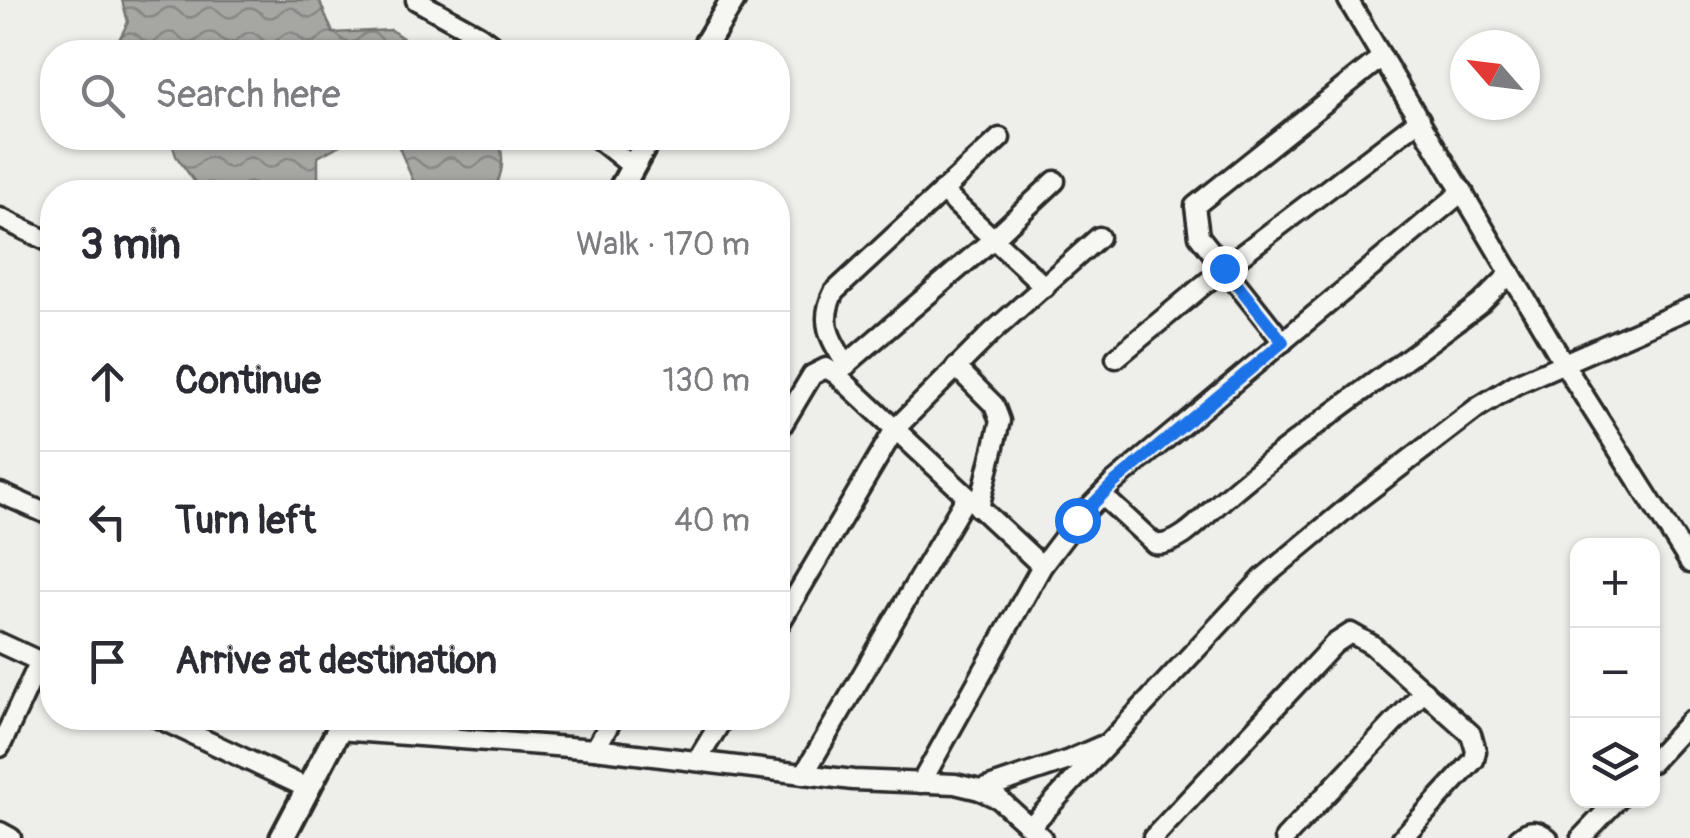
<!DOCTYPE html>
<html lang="en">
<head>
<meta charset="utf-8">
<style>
  :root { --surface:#fff; --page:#f7f7f7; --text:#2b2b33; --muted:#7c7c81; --line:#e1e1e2 }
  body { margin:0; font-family:Pangolin,sans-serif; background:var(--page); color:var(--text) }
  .controls { position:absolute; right:30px; bottom:30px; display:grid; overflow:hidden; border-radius:20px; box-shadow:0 2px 8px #0004 }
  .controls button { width:90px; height:90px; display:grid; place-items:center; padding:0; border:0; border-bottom:2px solid var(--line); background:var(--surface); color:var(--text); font:50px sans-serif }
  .compass { position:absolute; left:1450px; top:30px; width:90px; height:90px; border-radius:50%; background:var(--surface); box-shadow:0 2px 8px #0004; rotate:298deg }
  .stop { position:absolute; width:30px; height:30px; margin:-22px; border:8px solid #1a73e8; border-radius:50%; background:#fff }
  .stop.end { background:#1a73e8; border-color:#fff; box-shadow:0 2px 10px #0008 }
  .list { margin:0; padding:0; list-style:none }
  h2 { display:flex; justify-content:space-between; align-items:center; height:130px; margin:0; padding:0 40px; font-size:42px }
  h2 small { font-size:32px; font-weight:400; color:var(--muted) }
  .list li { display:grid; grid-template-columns:65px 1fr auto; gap:30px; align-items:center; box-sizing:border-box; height:140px; padding:0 40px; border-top:2px solid var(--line) }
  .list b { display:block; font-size:38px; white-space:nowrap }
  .list em { font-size:32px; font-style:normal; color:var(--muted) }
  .icon { flex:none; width:55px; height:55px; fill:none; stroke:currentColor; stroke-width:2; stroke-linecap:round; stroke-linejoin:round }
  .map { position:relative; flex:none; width:1690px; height:838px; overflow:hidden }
  .search { position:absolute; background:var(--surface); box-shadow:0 2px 8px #0004; left:40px; top:40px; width:750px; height:110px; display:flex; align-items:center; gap:25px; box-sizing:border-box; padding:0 35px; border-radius:40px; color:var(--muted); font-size:38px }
  .panel { position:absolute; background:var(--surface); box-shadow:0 2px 8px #0004; left:40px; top:180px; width:750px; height:550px; border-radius:40px }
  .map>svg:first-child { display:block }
</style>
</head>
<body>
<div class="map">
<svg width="1690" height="838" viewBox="0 0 1690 838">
  <defs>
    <pattern id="water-waves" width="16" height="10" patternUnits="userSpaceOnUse" patternTransform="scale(2.5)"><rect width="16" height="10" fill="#a6a6a3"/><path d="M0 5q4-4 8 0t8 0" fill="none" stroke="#878785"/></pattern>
  </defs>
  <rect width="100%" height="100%" fill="#eeeeea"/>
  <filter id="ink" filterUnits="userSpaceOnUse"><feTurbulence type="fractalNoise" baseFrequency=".01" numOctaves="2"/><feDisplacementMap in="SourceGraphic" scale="20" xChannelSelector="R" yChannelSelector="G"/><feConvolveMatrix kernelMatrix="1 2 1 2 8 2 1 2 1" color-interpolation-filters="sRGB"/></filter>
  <g filter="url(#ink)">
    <g fill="url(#water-waves)" stroke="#757573" stroke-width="2.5">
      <polygon points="122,0 319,0 333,33 391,30 423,52 120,52 119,40 128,22"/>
      <polygon points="142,138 353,138 318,157 318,180 300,192 245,192 238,189 202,192 176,156 172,143 159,147"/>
      <path d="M395 138H498C505 159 503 173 493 192H418Z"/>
    </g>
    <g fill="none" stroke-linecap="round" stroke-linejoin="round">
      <defs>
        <g id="minor">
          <polyline points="416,0 479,35 502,52"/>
          <polyline points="1348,0 1572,377 1690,563"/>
          <polyline points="597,138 632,166"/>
          <polyline points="942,191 1045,287"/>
          <polyline points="0,218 52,243"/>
          <polyline points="1283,342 1199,236 1195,206 1382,57"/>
          <polyline points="1116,358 1224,268 1420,119"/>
          <path d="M847 365C830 340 819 321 834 292L1000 138"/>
          <polyline points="956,367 994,405 1000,421 979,508"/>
          <polyline points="841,369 993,239 1055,181"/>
          <polyline points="778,432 812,375 826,368 836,374 1042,566"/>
          <polyline points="0,493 52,516"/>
          <path d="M1102 495 1155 544C1180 547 1206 514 1224 499 1305 429 1396 369 1481 303L1511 273"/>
          <polyline points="778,626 895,429 991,333 1099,237"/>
          <polyline points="0,643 52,667"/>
          <polyline points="158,718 307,788"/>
          <polyline points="338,730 595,749 853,780 955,784 980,790 999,799 1042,838"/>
          <polyline points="0,747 40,661"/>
          <polyline points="595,749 613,718"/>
          <polyline points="697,761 723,718"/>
          <polyline points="1652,762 1690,721"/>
          <polyline points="804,774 967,496"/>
          <polyline points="921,783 1042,566 1077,520 1113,483 1463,191"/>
          <polyline points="980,790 1069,760 1101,746"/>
          <polyline points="1030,827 1263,578 1358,499 1477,408 1516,384 1690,308"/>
          <polyline points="0,832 11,838"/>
          <polyline points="1153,838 1334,644 1351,633 1372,645 1471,734 1476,751 1474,760 1402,838"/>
          <polyline points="1285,838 1424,691"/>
          <path d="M1519 838C1530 828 1537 830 1548 838"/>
          <polyline points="1581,838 1617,800"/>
        </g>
        <g id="major">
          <polyline points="701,52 733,0"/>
          <polyline points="619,192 649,138"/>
          <polyline points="282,838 345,718"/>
        </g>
      </defs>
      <use href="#minor" stroke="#2b2b2b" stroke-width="25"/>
      <use href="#major" stroke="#2b2b2b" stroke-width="30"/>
      <use href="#minor" stroke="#f6f6f2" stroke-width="18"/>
      <use href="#major" stroke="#f6f6f2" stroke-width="22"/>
    </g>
  </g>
  <g fill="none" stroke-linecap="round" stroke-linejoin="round" filter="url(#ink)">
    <polyline stroke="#1a73e8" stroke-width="12" points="1077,520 1113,484 1283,342 1224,268"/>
  </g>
</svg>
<div class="controls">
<button>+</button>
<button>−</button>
<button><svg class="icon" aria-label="layers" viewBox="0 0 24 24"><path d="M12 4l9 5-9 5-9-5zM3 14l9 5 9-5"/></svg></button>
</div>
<svg class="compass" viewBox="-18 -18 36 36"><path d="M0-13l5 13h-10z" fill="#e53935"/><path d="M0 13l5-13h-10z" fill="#7c7c81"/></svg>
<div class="stop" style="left:1077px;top:520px"></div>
<div class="stop end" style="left:1224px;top:268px"></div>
<div class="search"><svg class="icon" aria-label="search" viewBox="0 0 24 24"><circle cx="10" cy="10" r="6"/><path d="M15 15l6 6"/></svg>Search here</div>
<section class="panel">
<h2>3 min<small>Walk · 170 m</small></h2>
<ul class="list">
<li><svg class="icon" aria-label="ahead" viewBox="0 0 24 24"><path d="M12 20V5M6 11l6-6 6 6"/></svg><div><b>Continue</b></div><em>130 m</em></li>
<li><svg class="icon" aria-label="left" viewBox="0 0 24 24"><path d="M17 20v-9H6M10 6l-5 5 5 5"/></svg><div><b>Turn left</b></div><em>40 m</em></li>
<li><svg class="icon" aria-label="arrive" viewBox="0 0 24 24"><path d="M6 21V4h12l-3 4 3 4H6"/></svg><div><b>Arrive at destination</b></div></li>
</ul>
</section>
</div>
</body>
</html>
